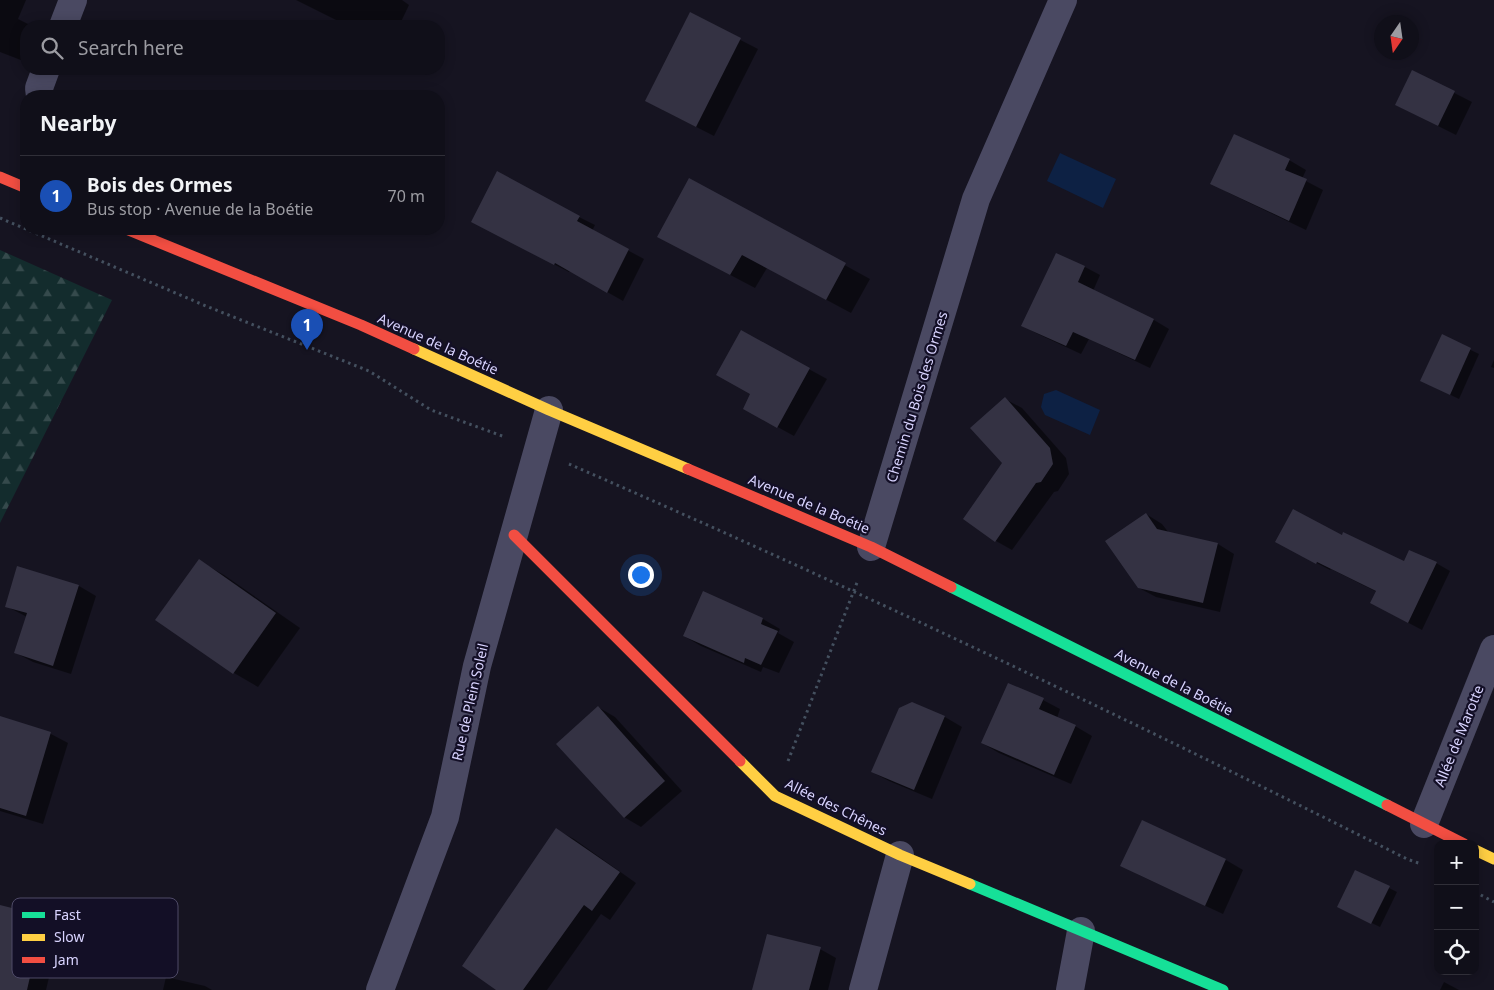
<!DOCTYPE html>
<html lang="en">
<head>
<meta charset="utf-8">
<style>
  :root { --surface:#100f19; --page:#1e1d26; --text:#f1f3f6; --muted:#9c9ca2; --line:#302f38; --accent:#0b8043 }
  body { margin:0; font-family:"Noto Sans",sans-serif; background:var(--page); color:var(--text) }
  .controls { position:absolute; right:15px; bottom:15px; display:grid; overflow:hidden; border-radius:10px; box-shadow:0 2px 12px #0003 }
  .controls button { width:45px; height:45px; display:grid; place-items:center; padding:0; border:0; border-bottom:1px solid var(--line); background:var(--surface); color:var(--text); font:25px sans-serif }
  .compass { position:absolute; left:1374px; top:15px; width:45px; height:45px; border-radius:50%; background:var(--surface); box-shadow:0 2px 12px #0003; rotate:193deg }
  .you { position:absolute; left:640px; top:574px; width:18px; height:18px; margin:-12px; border:4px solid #fff; border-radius:50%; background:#1a73e8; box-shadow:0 0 0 8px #1a73e833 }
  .badge { display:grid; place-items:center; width:32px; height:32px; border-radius:50%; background:var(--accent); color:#fff; font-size:16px; font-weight:700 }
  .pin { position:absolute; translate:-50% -41px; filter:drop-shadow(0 1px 2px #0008) }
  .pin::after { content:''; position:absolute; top:26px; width:18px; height:15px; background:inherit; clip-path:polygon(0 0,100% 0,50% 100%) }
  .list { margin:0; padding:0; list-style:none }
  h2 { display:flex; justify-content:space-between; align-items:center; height:65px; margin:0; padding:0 20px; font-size:21px }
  h2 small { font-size:16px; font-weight:400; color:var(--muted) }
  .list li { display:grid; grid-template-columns:32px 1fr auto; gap:15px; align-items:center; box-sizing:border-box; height:80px; padding:0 20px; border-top:1px solid var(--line) }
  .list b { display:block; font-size:19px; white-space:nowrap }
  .list p { margin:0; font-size:16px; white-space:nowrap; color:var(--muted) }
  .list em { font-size:16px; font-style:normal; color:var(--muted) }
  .icon { flex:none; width:28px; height:28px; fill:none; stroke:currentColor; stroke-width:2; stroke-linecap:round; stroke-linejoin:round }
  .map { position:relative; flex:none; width:1494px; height:990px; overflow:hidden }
  .search { position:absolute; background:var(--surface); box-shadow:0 2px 12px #0003; left:20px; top:20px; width:425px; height:55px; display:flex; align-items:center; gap:12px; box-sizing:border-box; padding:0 18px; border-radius:20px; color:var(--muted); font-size:19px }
  .panel { position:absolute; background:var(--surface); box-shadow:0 2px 12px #0003; left:20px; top:90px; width:425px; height:145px; border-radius:20px }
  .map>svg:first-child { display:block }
</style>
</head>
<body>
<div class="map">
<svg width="1494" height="990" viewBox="0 0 1494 990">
  <defs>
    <pattern id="forest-firs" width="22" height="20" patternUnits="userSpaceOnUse" patternTransform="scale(1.25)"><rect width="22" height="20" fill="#132c2d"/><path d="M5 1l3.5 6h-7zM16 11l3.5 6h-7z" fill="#354a4c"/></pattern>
  </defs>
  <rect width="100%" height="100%" fill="#161421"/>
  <polygon fill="url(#forest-firs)" points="0,250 112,300 0,523"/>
  <g fill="#0d2144">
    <polygon points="1060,153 1116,179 1103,208 1047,181"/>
    <polygon points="1056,390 1100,410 1090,435 1045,415 1041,407 1044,394"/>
  </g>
  <g fill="#0007">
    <polygon points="0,0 26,0 18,19 32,26 26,26 26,62 0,52"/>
    <polygon points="296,0 402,0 409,5 399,26 348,26"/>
    <polygon points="690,14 758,49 714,136 663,110"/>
    <polygon points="1413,72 1472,102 1456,135 1396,105"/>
    <polygon points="1289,160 1306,170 1302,179 1323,190 1306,230 1229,193 1212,183"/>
    <polygon points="690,180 870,279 851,313 767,268 755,288 683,250"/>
    <polygon points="579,217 595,225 592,231 644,259 623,301 570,271 569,272 488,230"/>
    <polygon points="1085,267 1100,275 1093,291 1154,320 1169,329 1150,368 1089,339 1081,354 1038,334 1023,326"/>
    <polygon points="741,332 827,379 794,436 761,418 752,394"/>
    <polygon points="1442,336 1479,354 1459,399 1430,385"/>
    <polygon points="1494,360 1494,368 1491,367"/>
    <polygon points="1005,399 1022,408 1066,458 1069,474 1058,491 1054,492 1012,550 996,541 1003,463"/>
    <polygon points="1146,514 1162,524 1169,533 1218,544 1234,554 1220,612 1156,597 1139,588"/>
    <polygon points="1342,536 1404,562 1436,563 1450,571 1422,630 1386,611 1377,592 1331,569 1330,570 1290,549"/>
    <polygon points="199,561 224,575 300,628 258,687 234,673"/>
    <polygon points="18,568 79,586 96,596 71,674 33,662 16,653 27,617 6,606"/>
    <polygon points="704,593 763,619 780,629 778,633 794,642 779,673 763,667 761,672 701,646 684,636"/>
    <polygon points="1043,700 1060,709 1057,718 1075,726 1092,736 1071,784 999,753 982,743"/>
    <polygon points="912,704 945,717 962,727 932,799 889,781 872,772"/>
    <polygon points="598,707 615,717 682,791 641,827 624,817"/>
    <polygon points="0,718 51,734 68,743 43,824 0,811"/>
    <polygon points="1142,821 1226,860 1243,870 1223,914 1139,875 1122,865"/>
    <polygon points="557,830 574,839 636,883 610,920 601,914 547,990 498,990"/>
    <polygon points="1389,888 1397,892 1380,927 1347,911"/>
    <polygon points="0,907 44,917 61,927 46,990 0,990"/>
    <polygon points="820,949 836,958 828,990 754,990"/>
    <polygon points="166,977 205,986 212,990 163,990"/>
    <polygon points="1444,982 1459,990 1440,990"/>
  </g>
  <g fill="#343243">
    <polygon points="690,12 741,38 696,127 645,101"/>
    <polygon points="1412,70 1455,91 1438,126 1395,105"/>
    <polygon points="1234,134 1290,159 1285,170 1307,179 1289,221 1210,184"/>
    <polygon points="497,171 580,216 577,221 629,249 607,293 555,263 554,265 471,222"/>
    <polygon points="689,178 846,263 826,300 742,255 730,275 657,237"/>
    <polygon points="1056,253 1085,266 1078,282 1154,319 1135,360 1073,332 1066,346 1021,326"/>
    <polygon points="741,330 810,368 777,428 743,409 750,394 716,375"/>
    <polygon points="1442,334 1471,348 1450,395 1420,381"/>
    <polygon points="1005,397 1050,448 1053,464 1041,482 1036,483 995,542 963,519 1002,463 970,428"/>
    <polygon points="1293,509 1342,535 1343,532 1404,561 1409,550 1437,562 1408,623 1370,603 1376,591 1317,562 1316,564 1275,542"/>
    <polygon points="1146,513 1157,529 1218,543 1203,603 1138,588 1105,541"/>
    <polygon points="199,559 276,613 233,674 155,620"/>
    <polygon points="17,566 79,585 53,666 14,653 27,613 5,607"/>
    <polygon points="703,591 763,618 761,624 778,631 761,665 745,658 744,663 683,636"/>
    <polygon points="1008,683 1044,698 1039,709 1076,725 1054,775 981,743"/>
    <polygon points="912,702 945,716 914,790 871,772 899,708"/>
    <polygon points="598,706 665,781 624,818 556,744"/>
    <polygon points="0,716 51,732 26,816 0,808"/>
    <polygon points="1142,820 1226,859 1205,906 1120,866"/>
    <polygon points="556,828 620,872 592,911 584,905 523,990 496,990 462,966"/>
    <polygon points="1355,870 1390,886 1371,924 1337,907"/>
    <polygon points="0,905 44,916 27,990 0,990"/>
    <polygon points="767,934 821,947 809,990 752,990"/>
  </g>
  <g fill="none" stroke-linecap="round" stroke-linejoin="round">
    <g stroke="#44505f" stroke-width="3" stroke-dasharray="2.5 4" stroke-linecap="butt">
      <polyline points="0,218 206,306 369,371 431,410 505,437"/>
      <path d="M569 464C852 587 1131 720 1407 859L1421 864"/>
      <polyline points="788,761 858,580"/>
      <polyline points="1475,892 1494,902"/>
    </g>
    <g stroke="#4a4962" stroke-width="28">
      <polyline points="63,26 73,0"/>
      <polyline points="40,96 39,88 46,69"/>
      <polyline points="871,547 976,199 1063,0"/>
      <polyline points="1424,824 1494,649"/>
      <polyline points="380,990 445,817 477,666 549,410"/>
      <polyline points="863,990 900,855"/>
      <polyline points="1070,990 1081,931"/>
    </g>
    <g stroke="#16e098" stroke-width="11">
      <polyline points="951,587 1387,805"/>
      <polyline points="970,884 1223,990"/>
    </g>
    <g stroke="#ffcf43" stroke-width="11">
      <polyline points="414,349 549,410 688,469"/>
      <polyline points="740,761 775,796 900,855 970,884"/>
      <polyline points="1475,850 1494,859"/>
    </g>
    <g stroke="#f24e42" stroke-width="11">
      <polyline points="0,177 26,188"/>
      <polyline points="126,229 361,325 414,349"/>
      <polyline points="688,469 871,547 951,587"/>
      <polyline points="514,535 740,761"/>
      <polyline points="1387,805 1464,844"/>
    </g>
  </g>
  <g text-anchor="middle" stroke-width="4.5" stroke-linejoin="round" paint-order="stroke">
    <g font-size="14" fill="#d9d4ff" stroke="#130f26">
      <text transform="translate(438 344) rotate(24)" y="5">Avenue de la Boétie</text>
      <text transform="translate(917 397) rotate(-73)" y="5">Chemin du Bois des Ormes</text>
      <text transform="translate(809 504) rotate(23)" y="5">Avenue de la Boétie</text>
      <text transform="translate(1174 682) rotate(27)" y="5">Avenue de la Boétie</text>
      <text transform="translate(470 702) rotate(-77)" y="5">Rue de Plein Soleil</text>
      <text transform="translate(1459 736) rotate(-68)" y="5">Allée de Marotte</text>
      <text transform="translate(836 807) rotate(26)" y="5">Allée des Chênes</text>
    </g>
  </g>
  <rect x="12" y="898" width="166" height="80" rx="8" fill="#130f26" stroke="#4e4a67" stroke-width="1"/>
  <rect x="22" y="912" width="23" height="6" fill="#16e098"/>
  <rect x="22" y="934" width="23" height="7" fill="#ffcf43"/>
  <rect x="22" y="957" width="23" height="6" fill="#f24e42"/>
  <g font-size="14" fill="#d9d4ff">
    <text x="54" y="920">Fast</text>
    <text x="54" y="942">Slow</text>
    <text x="54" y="965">Jam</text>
  </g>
</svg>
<div class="controls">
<button>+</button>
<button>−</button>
<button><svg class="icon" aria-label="locate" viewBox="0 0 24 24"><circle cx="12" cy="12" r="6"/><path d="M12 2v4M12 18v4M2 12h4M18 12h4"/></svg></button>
</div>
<svg class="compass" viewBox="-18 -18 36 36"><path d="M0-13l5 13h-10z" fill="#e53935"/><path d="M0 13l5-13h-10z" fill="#9c9ca2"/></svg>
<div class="you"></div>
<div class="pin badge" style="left:307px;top:350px;background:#1a4fb4">1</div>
<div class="search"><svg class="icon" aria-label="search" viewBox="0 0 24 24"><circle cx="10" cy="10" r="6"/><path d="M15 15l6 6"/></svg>Search here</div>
<section class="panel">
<h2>Nearby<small></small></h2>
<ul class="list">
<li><span class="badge" style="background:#1a4fb4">1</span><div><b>Bois des Ormes</b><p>Bus stop · Avenue de la Boétie</p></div><em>70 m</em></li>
</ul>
</section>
</div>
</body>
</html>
